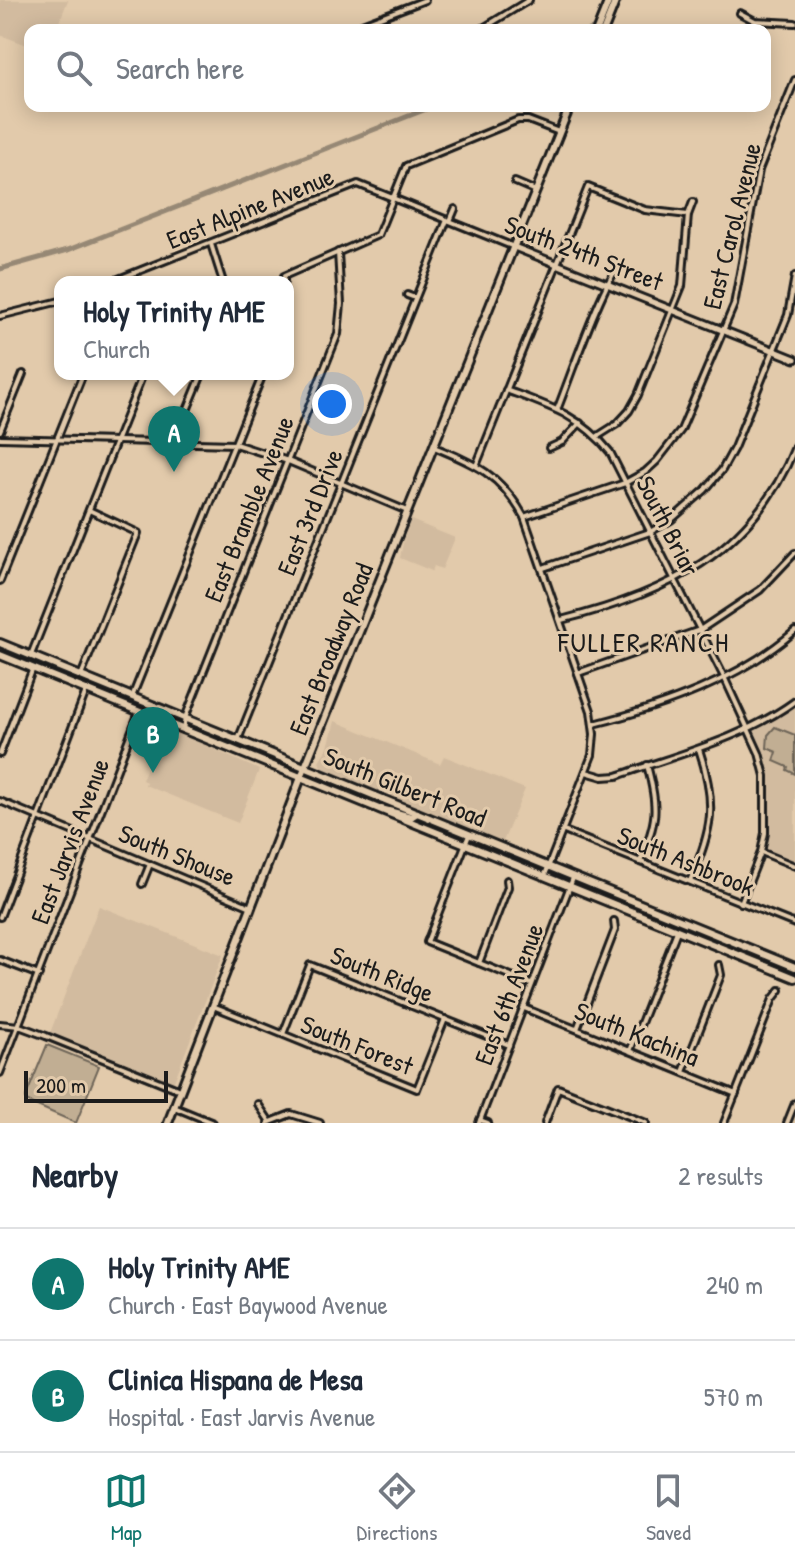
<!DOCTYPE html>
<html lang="en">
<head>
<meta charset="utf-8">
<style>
  :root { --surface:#fff; --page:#f2f2f3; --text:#1f2937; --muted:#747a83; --line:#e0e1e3; --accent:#0f766e }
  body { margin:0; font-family:"Patrick Hand",sans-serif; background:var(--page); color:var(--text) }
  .scale { position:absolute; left:24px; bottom:20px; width:144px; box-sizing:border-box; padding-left:8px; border:4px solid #1c1c1c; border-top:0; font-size:22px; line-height:28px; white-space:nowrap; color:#1c1c1c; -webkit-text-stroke:6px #e2caab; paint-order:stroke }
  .you { position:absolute; left:332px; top:404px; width:28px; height:28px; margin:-20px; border:6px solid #fff; border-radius:50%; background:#1a73e8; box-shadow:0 0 0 12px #1a73e833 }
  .badge { display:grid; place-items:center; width:52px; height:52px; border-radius:50%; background:var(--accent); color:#fff; font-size:26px; font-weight:700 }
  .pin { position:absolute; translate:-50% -66px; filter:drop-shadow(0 2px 4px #0008) }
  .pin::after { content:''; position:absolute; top:42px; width:28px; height:24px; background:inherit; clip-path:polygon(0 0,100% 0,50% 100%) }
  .popup { position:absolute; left:54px; top:276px; width:240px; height:104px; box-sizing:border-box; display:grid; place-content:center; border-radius:16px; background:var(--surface); filter:drop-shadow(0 2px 6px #0005); font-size:26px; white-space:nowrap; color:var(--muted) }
  .popup b { font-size:30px; color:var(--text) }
  .popup::after { content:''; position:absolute; left:50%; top:100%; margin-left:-16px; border:16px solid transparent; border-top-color:var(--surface) }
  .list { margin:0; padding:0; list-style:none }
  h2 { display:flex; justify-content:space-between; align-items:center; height:104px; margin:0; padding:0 32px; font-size:34px }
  h2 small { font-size:26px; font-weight:400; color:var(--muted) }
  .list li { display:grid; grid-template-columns:52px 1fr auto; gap:24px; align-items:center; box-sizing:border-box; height:112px; padding:0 32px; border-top:2px solid var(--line) }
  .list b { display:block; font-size:30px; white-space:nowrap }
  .list p { margin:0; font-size:26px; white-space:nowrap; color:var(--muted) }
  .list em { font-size:26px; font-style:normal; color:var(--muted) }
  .icon { flex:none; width:44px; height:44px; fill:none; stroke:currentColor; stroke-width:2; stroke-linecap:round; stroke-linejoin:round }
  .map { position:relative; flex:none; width:795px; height:1123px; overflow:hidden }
  .search { position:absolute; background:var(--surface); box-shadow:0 4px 20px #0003; left:24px; right:24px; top:24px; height:88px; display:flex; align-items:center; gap:20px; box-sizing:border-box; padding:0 28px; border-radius:16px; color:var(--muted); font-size:30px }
  .sheet { height:328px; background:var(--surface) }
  nav { display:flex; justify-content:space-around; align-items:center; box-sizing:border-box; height:112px; border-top:2px solid var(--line); background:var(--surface); font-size:22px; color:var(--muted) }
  nav a { display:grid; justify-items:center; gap:4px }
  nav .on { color:var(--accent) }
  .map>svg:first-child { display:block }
</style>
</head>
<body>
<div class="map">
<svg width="795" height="1123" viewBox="0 0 795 1123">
  <rect width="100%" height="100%" fill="#e2caab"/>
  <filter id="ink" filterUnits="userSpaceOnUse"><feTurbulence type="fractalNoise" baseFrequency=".0125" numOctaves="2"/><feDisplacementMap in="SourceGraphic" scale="16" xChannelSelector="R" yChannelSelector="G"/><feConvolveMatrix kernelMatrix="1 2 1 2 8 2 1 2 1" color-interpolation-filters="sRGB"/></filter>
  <g filter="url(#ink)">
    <g fill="#d2bb9f">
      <polygon points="0,0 68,0 56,30 30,30 30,46 0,35"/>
      <polygon points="411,520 455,538 442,569 434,566 432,571 400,558 404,538"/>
      <polygon points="795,701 795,866 761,852 765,833 765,776 747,728"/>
      <polygon points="335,721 440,764 444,756 525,789 502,844 321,768 319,761 328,747"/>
      <polygon points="163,726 259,770 238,823 145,785 146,782 142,780"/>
      <polygon points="99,906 223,955 173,1084 50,1033"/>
    </g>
    <g fill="#c1ae93" stroke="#6e6558" stroke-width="2">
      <polygon points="775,727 795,735 795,774 787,770 788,767 774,761 777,752 767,748 768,735"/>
      <polygon points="47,1045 99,1066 76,1123 26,1101 26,1096"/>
    </g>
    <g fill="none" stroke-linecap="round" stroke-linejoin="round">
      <g stroke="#968874" stroke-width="5">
        <polyline points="589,30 592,29"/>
        <polyline points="0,269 68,250 434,106"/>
      </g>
      <defs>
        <g id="minor">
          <polyline points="740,13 755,21 795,23"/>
          <polyline points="363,30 362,24 425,0"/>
          <polyline points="480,30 529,0"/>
          <polyline points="515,182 536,191"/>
          <polyline points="450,221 455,209"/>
          <polyline points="211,244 223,282"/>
          <polyline points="111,282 358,184 514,247"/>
          <polyline points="284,282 284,276 378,235 406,166 518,120 528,120 559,132"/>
          <polyline points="407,295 415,298"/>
          <polyline points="0,316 60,301"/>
          <path d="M506 390C549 406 580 415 610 452L725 679 759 753 765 776V833L761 852 741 903"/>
          <path d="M557 410C567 386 605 275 620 266"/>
          <polyline points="0,431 23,374"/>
          <polyline points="598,436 617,424 629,411 638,395 682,286 688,215 693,202"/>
          <polyline points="0,438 235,444 288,461 407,511"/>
          <polyline points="174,442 202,374"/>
          <path d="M434 447C476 464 501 475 524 517L591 711 594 734 592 755 545 875"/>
          <polyline points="549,448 562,442 580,423"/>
          <polyline points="476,466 588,187 645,210 688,215"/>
          <polyline points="524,517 625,483 645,472 657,461 681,430 734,305 759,170 795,80"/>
          <polyline points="543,568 650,532 671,520 705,490 722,470 734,448 788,315 795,276"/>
          <polyline points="0,581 83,374"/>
          <path d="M561 620C665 594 753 553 795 447"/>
          <polyline points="31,655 143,374"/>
          <polyline points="578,673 700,630 760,590 795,553"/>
          <polyline points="81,676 138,533 89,510"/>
          <polyline points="132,697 263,374"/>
          <path d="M594 724C665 706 739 680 795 631"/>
          <polyline points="183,730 185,718 338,334 341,304 338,252"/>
          <polyline points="238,740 447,220"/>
          <polyline points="0,754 33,668"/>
          <path d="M586 772 603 777 617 776C676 755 743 739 795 701"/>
          <polyline points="0,801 251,907"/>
          <polyline points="564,831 795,924"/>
          <polyline points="469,835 427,942 531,984"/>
          <polyline points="761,852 795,866"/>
          <path d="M640 862C657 819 659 810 647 765"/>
          <path d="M690 881C713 829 717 804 699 749"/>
          <polyline points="142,884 150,864"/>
          <polyline points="0,917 86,691"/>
          <polyline points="0,960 39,975"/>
          <polyline points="479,963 508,887 507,880"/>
          <polyline points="213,1006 417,1089 445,1019"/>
          <polyline points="524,1008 736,1094"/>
          <polyline points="0,1024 19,1026 46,1036 180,1090"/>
          <polyline points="577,1029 615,930 614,921"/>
          <polyline points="283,1034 310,965 509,1045"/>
          <polyline points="630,1051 677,931"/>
          <polyline points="683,1072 721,975 719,965"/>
          <polyline points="0,1073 139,712"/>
          <polyline points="258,1104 270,1122"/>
          <polyline points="174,1107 213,1123"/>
          <polyline points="480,1120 488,1123"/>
          <polyline points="268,1123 291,1114 320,1123"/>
          <polyline points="479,1123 573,878"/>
          <polyline points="545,1123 558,1088 646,1123"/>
          <polyline points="724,1123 773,999 780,990"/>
          <polyline points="787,1123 795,1103"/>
        </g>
        <polyline id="tertiary" points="514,247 795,359"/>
        <g id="secondary">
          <polyline points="597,30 609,0"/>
          <polyline points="604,30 616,0"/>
          <polyline points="168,1123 305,767 570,106"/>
        </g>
        <g id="primary">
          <polyline points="0,643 795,967"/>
          <polyline points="0,655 795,978"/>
          <polyline points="381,809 411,817 417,813"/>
        </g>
      </defs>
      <use href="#minor" stroke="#1c1c1c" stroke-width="10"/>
      <use href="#tertiary" stroke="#1c1c1c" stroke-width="11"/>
      <use href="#secondary" stroke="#1c1c1c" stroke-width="12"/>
      <use href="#primary" stroke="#1c1c1c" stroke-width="12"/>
      <use href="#minor" stroke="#e2caab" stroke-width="4"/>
      <use href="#tertiary" stroke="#e2caab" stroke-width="5"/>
      <use href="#secondary" stroke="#e2caab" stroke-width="6"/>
      <use href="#primary" stroke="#e2caab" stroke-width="6"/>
    </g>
  </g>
  <g text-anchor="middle" stroke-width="6" stroke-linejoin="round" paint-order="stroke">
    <g font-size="26" fill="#1c1c1c" stroke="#e2caab">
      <text transform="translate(250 208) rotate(-22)" y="9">East Alpine Avenue</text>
      <text transform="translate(732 226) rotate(-76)" y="9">East Carol Avenue</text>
      <text transform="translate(584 253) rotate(21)" y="9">South 24th Street</text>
      <text transform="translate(249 509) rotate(-68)" y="9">East Bramble Avenue</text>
      <text transform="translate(310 512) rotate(-68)" y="9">East 3rd Drive</text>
      <text transform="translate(668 526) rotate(63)" y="9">South Briar</text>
      <text transform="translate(331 649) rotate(-68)" y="9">East Broadway Road</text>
      <text transform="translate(405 787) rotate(22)" y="9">South Gilbert Road</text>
      <text transform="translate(70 841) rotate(-69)" y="9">East Jarvis Avenue</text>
      <text transform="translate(177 855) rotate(22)" y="9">South Shouse</text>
      <text transform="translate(686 861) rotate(22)" y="9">South Ashbrook</text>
      <text transform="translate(382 974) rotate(22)" y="9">South Ridge</text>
      <text transform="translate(509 994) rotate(-69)" y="9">East 6th Avenue</text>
      <text transform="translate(637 1034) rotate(22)" y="9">South Kachina</text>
      <text transform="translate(357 1045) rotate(22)" y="9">South Forest</text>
    </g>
    <g font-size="28" letter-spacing="2" fill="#1c1c1c" stroke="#e2caab">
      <text x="644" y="652">FULLER RANCH</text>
    </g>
  </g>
</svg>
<div class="scale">200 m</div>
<div class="you"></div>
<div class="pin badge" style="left:174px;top:472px">A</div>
<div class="popup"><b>Holy Trinity AME</b>Church</div>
<div class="pin badge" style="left:153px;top:773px">B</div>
<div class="search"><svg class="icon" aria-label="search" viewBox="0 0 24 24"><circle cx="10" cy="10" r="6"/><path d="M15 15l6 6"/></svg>Search here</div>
</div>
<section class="sheet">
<h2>Nearby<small>2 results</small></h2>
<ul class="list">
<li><span class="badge">A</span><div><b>Holy Trinity AME</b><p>Church · East Baywood Avenue</p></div><em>240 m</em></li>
<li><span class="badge">B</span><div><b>Clinica Hispana de Mesa</b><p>Hospital · East Jarvis Avenue</p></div><em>570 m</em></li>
</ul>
</section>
<nav>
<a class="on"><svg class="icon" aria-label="map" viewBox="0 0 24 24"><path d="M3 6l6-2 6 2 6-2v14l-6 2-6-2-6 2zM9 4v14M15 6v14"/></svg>Map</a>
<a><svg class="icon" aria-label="directions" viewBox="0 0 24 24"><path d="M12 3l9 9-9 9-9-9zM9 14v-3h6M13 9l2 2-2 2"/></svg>Directions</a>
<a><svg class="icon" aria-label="saved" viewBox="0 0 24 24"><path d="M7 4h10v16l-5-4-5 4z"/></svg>Saved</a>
</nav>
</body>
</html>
